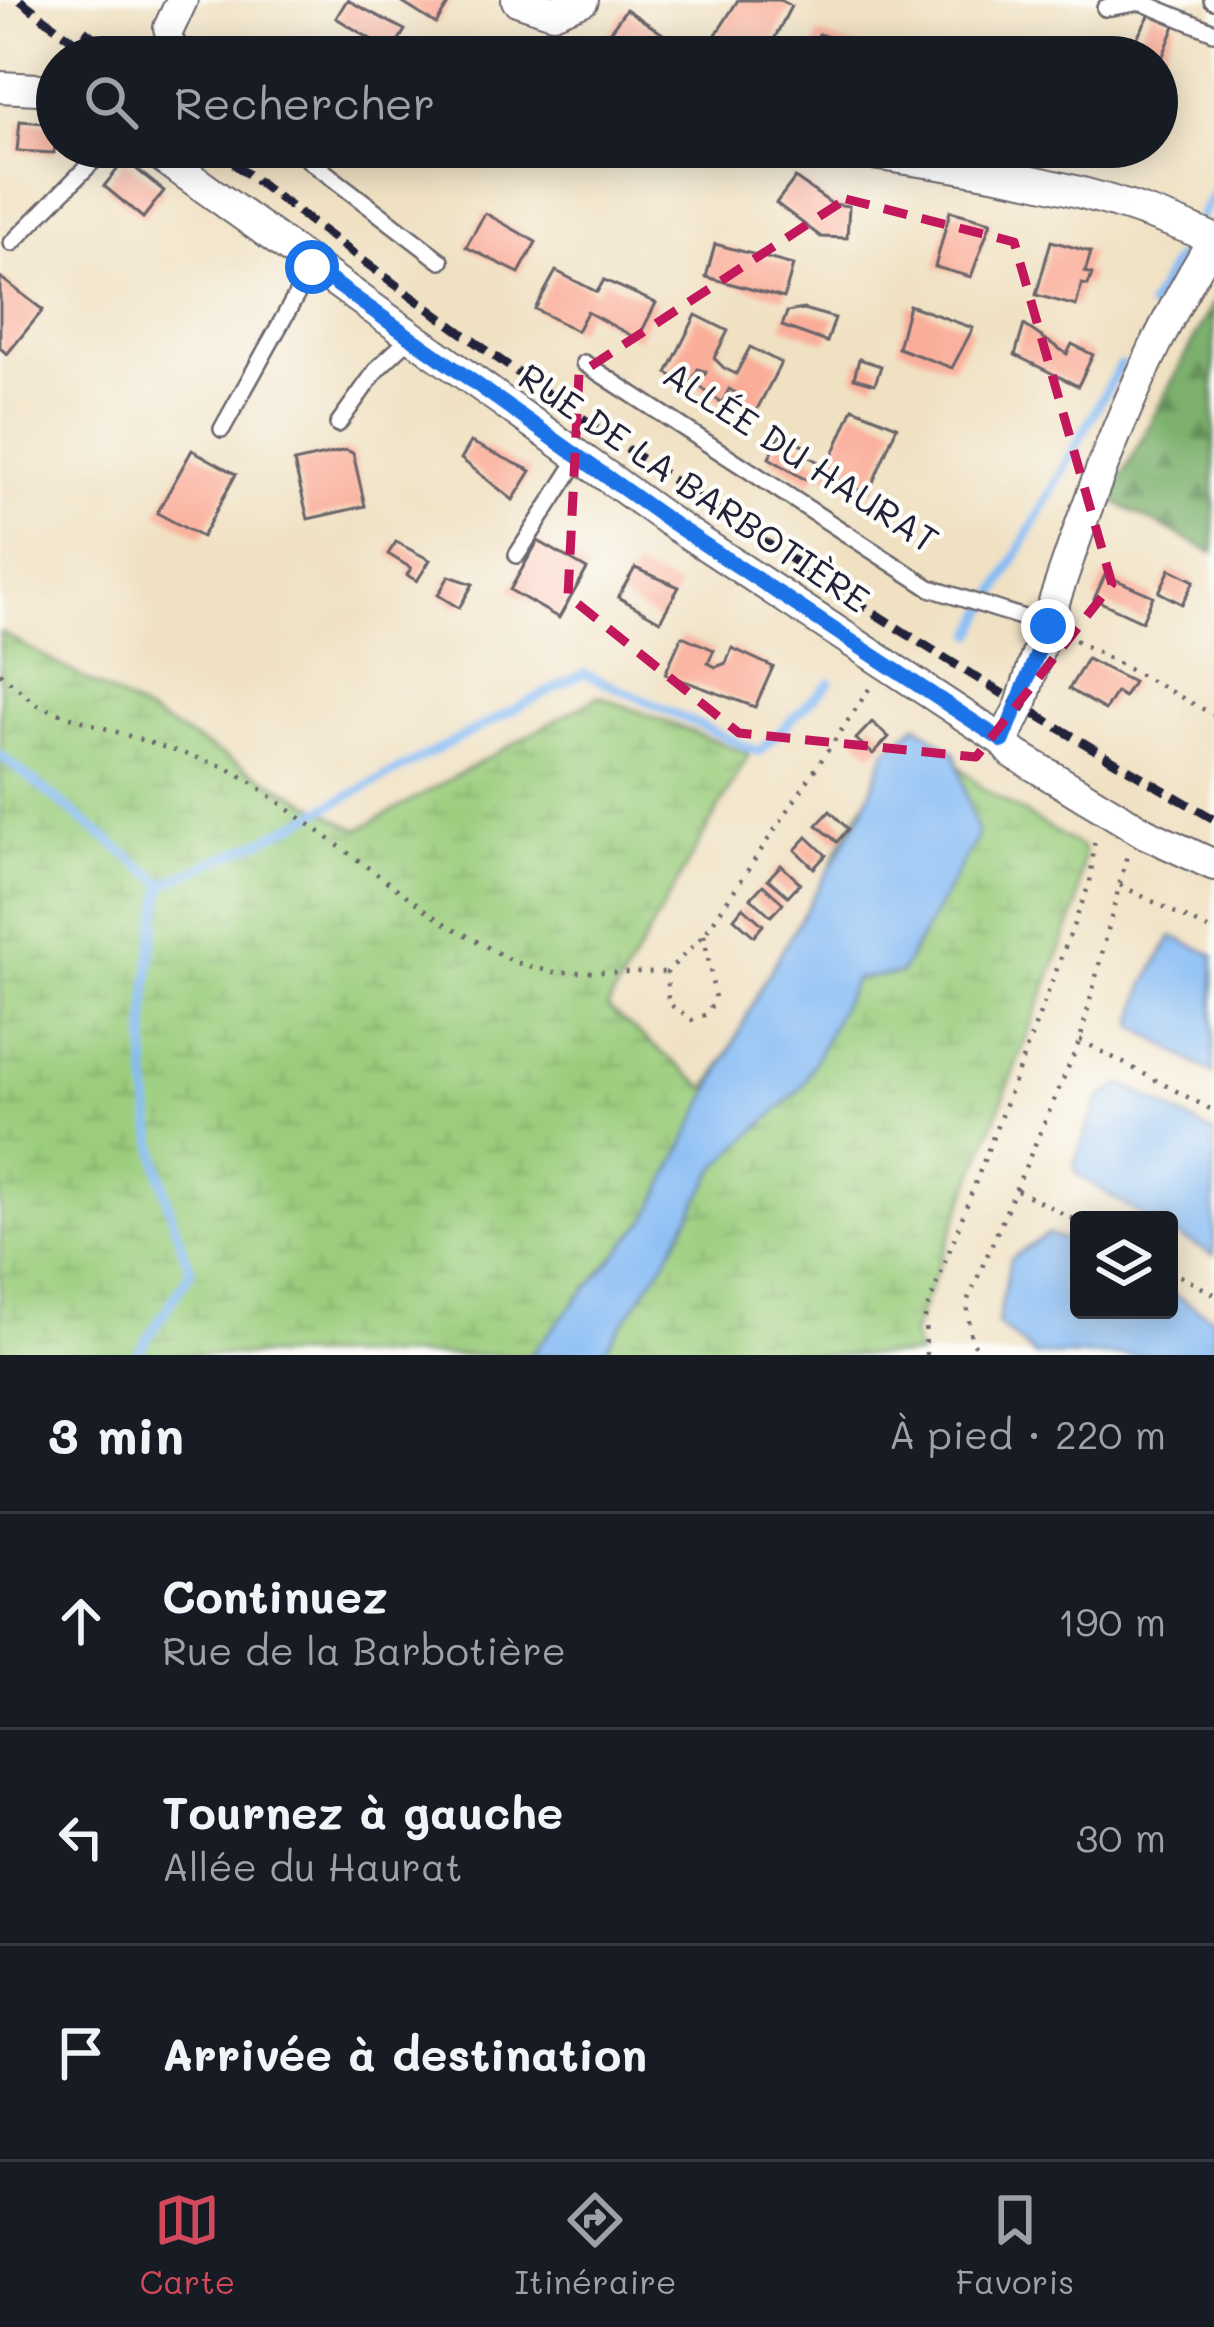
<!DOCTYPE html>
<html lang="fr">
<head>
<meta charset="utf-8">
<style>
  :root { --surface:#171b24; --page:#20242c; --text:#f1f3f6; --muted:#9ea1a6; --line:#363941; --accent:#d1495b }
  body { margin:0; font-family:Mali,sans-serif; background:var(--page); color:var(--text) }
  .controls { position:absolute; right:36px; bottom:36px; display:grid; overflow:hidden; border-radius:12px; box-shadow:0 6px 30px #0003 }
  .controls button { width:108px; height:108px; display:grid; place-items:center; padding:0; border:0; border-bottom:3px solid var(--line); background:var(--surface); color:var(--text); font:60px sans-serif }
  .stop { position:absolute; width:36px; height:36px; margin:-27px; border:9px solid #1a73e8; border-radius:50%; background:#fff }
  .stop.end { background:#1a73e8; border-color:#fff; box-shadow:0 3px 12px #0008 }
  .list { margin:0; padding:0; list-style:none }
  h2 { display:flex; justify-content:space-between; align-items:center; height:156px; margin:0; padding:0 48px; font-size:51px }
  h2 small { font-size:39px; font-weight:400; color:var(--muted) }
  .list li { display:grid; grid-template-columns:78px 1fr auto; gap:36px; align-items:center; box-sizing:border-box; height:216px; padding:0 48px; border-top:3px solid var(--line) }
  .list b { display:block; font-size:45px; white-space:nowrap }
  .list p { margin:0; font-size:39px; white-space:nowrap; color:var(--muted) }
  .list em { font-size:39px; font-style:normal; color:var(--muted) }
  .icon { flex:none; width:66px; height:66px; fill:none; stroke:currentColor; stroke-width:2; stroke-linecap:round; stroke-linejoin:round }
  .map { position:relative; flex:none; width:1214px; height:1355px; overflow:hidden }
  .search { position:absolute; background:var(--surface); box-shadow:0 6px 30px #0003; left:36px; right:36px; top:36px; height:132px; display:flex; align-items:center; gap:30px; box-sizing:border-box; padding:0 42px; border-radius:66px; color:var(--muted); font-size:45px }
  .sheet { height:804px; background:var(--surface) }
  nav { display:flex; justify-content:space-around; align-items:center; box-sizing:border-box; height:168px; border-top:3px solid var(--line); background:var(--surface); font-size:33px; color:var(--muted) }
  nav a { display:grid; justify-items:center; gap:6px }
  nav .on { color:var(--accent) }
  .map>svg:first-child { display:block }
</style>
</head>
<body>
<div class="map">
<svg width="1214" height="1355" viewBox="0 0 1214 1355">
  <defs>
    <pattern id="forest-firs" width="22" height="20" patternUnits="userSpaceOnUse" patternTransform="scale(3)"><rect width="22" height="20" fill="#7cb06c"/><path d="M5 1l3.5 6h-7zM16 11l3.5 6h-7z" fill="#658f5a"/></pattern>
    <pattern id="wetland-marsh" width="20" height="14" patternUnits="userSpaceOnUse" patternTransform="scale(3)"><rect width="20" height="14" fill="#9bcd7d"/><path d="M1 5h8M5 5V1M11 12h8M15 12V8" fill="none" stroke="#85b06d"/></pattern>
  </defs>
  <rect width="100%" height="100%" fill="#fdfcf7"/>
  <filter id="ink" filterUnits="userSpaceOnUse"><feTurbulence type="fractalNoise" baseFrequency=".00833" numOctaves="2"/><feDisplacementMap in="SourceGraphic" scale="24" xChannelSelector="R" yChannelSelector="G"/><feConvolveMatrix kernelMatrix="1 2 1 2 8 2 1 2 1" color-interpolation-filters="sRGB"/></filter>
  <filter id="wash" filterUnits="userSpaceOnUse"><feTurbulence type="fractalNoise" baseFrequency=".004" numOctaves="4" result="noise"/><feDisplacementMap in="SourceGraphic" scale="48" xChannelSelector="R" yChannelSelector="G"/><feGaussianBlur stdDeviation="2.7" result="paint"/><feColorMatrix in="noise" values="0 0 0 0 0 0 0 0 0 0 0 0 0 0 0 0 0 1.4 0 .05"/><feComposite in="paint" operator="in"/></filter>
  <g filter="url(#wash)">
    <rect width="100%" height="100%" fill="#f0e1c3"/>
    <polygon fill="url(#forest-firs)" stroke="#4f6954" stroke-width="3" points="1214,301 1214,553 1110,500"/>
    <polygon fill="url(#wetland-marsh)" stroke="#5e785c" stroke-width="3" points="0,632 358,830 599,696 749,754 607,1008 707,1089 823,887 837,850 874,787 886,750 917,725 982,788 1084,849 1077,907 912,1335 920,1355 0,1355"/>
    <g fill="#85bbf4" stroke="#546e98" stroke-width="3">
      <polygon points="917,725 955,753 978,836 900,974 855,979 802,1087 717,1167 664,1263 601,1355 530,1355 649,1216 761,987 864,809 886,750"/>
      <polygon points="1172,936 1214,955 1213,1074 1134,1026 1144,986"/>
      <polygon points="1124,1084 1214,1134 1214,1255 1169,1231 1169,1220 1149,1220 1078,1175 1074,1164 1100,1097"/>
      <polygon points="1048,1234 1079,1245 1079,1310 1169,1310 1169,1292 1214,1318 1214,1355 1034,1355 998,1324 1010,1259"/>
    </g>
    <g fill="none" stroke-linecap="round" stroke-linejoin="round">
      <g stroke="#85bbf4" stroke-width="9">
        <polyline points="1200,217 1214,193"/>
        <polyline points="1150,307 1176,258"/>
        <polyline points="974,634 1120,365"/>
        <polyline points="0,755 164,884"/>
        <polyline points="164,884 270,837 584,673 759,752 830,682"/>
        <path d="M137 1355 191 1271C140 1143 134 1018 164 884"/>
      </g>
    </g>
    <g id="blocks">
      <g fill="#faae9a">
        <polygon points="347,0 405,30 392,52 336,18"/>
        <polygon points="398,0 445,0 449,3 436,24"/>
        <polygon points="738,0 780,0 791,6 766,55 744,44 735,57 710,44"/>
        <polygon points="626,9 679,45 671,57 626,57 603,41"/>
        <polygon points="1152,10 1176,23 1157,71 1157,57 1111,57 1117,46 1129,53"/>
        <polygon points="819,34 862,49 875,57 810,57"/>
        <polygon points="20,121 57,124 54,153 17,151"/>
        <polygon points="125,160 164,191 143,218 104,186"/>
        <polygon points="795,178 832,204 849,206 847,238 821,237 776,203"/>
        <polygon points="950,211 991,222 971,277 935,267"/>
        <polygon points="485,213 536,242 519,273 466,247"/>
        <polygon points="1051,241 1091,252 1085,272 1092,274 1088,285 1082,284 1076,306 1036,295"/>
        <polygon points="715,244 793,265 784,298 706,277"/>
        <polygon points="556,271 597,292 604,280 656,303 638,339 587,312 577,331 535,309"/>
        <polygon points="0,277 43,310 7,354 0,348"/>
        <polygon points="909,305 973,328 952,368 898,348"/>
        <polygon points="803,309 835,318 827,342 782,326 787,312"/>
        <polygon points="696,315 728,331 714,358 724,368 736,374 750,347 781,363 751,421 728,409 736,393 729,389 722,403 699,386 706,372 698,369 690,385 667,373"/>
        <polygon points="1024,325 1067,354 1072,344 1093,355 1078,386 1015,355"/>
        <polygon points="859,359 881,366 875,384 854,378"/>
        <polygon points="853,408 897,426 868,494 824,475"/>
        <polygon points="781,434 808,448 804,454 822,464 811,483 769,458"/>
        <polygon points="471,442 531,471 513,500 461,459"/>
        <polygon points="192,450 236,474 202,537 157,513"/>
        <polygon points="346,450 353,453 365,506 308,519 294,462"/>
        <polygon points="538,541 587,569 559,618 510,590"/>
        <polygon points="396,542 430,560 417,581 407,575 411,568 388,554"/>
        <polygon points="635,568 679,587 660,621 618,597"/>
        <polygon points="1170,569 1194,581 1182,604 1159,592"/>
        <polygon points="1105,575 1153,596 1142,621 1094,599"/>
        <polygon points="449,576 473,584 459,608 438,595"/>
        <polygon points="682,636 714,650 708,663 716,667 726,663 732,648 773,667 755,707 665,674"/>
        <polygon points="1087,659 1133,682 1124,697 1116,692 1105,710 1069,689"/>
        <polygon points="872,722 889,737 873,754 856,739"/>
        <polygon points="830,811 848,829 837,842 817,825"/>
        <polygon points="807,837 826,855 814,868 795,850"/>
        <polygon points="781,865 800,883 788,896 768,879"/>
        <polygon points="763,885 783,903 771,916 751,898"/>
        <polygon points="743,907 763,925 754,936 734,918"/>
      </g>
    </g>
  </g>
  <g filter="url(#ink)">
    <use href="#blocks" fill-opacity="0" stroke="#6a656b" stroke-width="3"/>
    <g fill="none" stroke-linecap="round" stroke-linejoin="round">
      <defs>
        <g id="service">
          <polyline points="1212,0 1214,1"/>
          <polyline points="1105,8 1141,2 1214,32"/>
          <polyline points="169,28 185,57"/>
          <polyline points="292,147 441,261"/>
          <polyline points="12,243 107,147"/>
          <polyline points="584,363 930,588 1049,626"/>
          <polyline points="338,424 378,368 410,338"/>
          <polyline points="222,429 312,267"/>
          <polyline points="517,555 579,458"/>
        </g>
        <g id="minor">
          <polyline points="517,0 553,12 583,0"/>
          <polyline points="169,28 182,0"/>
          <polyline points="0,87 57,90"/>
          <polyline points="148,147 669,521 1003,741 1013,753 1145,833 1214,865"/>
          <path d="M823 147C966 168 1080 180 1214 239"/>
          <path d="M1003 741 1021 705C1070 547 1126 380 1214 239"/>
        </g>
      </defs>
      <use href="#service" stroke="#6a656b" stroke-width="20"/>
      <use href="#minor" stroke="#6a656b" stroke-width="34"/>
      <g stroke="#6a656b" stroke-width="4.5" stroke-dasharray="3 9" stroke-linecap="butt">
        <polyline points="1075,640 1214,715"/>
        <polyline points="0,673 34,703 52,711 225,767 250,781 441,921 514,962 552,972 667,972"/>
        <polyline points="1120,885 1214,932"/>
        <polyline points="704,935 715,998 707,1014 692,1020 668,1003 667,972 705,934 869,689"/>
        <polyline points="1080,1040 1214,1111"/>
        <polyline points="1017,1190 1079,1222"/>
        <polyline points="1169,1270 1214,1294"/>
        <polyline points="926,1355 925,1315 1090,882 1095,839"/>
        <polyline points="983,1355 971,1340 967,1302 1080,1040 1127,855"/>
      </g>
      <use href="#service" stroke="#fff" stroke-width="15"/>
      <use href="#minor" stroke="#fff" stroke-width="30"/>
      <g stroke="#22223b" stroke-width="9" stroke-dasharray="18 9" stroke-linecap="butt">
        <polyline points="20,0 95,57"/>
        <polyline points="84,30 119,57"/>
        <path d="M212 147C532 392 864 619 1214 819"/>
      </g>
    </g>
  </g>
  <g fill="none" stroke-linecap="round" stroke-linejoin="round" filter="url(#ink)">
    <polyline stroke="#1a73e8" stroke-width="15" points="312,267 669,521 1003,741 1048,626"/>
  </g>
  <path fill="none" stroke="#c2185b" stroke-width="9" stroke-dasharray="24 15" stroke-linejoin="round" d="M846 199 1014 242 1112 584 976 757 739 733 568 596 579 374Z"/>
  <g text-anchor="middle" stroke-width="9" stroke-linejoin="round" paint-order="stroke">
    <g font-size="36" fill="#22223b" stroke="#fdfcf7">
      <text transform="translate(801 457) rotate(33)" y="13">ALLÉE DU HAURAT</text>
      <text transform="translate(694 488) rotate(34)" y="13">RUE DE LA BARBOTIÈRE</text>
    </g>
  </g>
</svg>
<div class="controls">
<button><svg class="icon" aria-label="layers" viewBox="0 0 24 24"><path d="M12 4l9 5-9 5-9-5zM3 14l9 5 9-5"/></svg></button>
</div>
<div class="stop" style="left:312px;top:267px"></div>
<div class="stop end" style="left:1048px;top:626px"></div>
<div class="search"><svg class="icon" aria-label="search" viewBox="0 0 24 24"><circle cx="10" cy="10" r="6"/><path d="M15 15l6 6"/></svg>Rechercher</div>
</div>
<section class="sheet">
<h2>3 min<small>À pied · 220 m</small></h2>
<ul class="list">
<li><svg class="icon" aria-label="ahead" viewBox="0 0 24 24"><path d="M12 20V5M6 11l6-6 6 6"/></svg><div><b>Continuez</b><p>Rue de la Barbotière</p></div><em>190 m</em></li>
<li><svg class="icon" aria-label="left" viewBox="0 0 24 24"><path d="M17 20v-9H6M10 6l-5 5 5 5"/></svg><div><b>Tournez à gauche</b><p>Allée du Haurat</p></div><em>30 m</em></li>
<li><svg class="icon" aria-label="arrive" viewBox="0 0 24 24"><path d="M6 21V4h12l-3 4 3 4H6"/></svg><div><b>Arrivée à destination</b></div></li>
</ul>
</section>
<nav>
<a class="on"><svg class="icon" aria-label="map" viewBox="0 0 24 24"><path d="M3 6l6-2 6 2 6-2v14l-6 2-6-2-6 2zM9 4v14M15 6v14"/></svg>Carte</a>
<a><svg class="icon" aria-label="directions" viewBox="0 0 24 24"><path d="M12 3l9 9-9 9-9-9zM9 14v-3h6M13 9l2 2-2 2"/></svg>Itinéraire</a>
<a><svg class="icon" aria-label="saved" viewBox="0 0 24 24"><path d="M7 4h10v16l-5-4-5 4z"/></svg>Favoris</a>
</nav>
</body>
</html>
